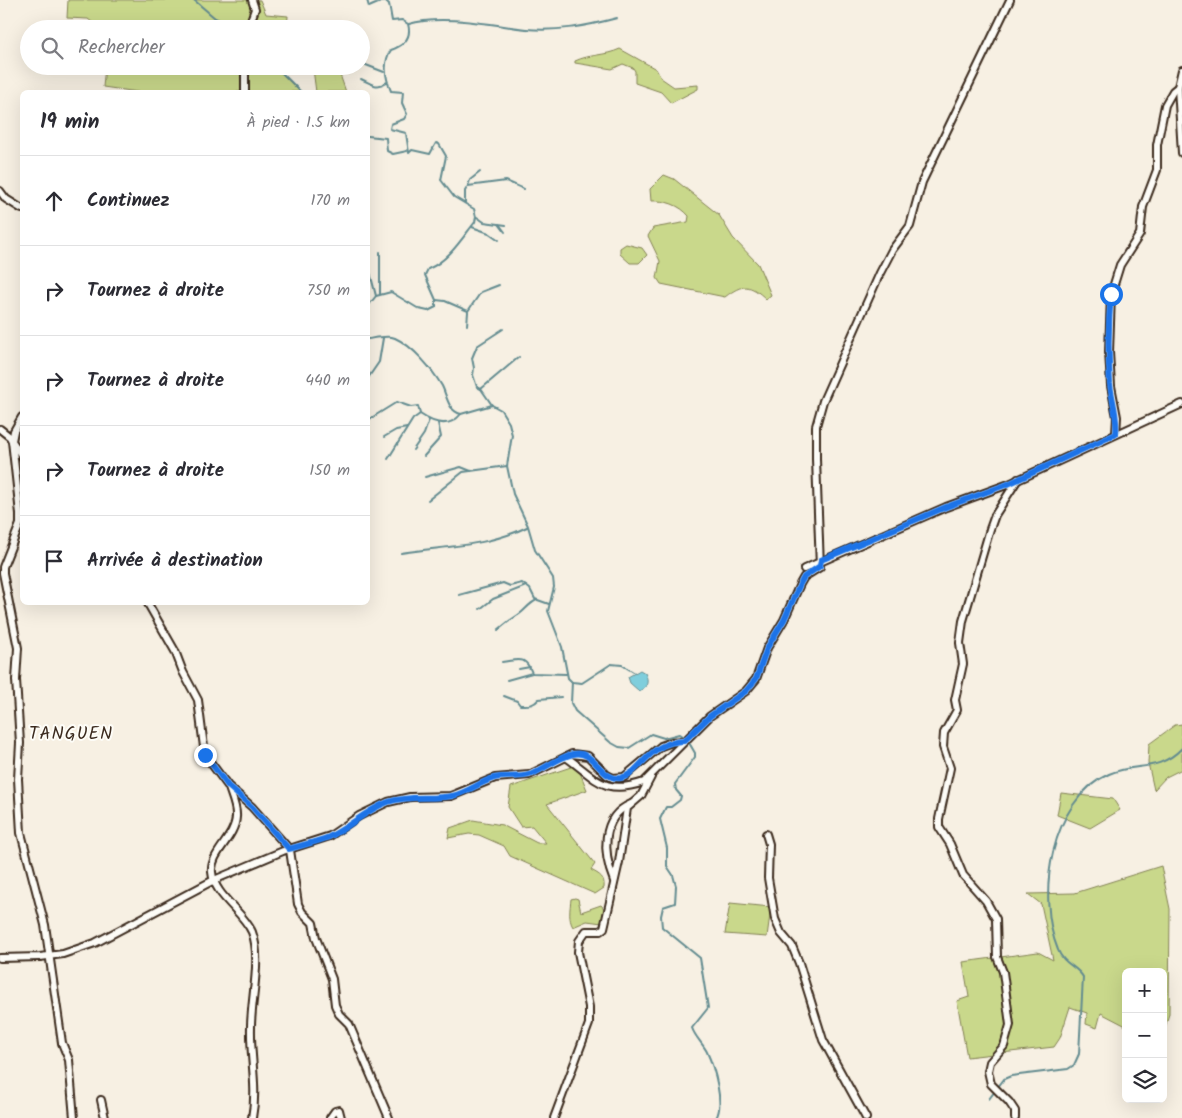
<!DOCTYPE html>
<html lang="fr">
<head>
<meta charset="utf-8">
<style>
  :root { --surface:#fff; --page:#f2f2f3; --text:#2b2b33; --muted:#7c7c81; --line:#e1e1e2 }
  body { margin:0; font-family:Kalam,sans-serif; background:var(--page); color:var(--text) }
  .controls { position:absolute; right:15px; bottom:15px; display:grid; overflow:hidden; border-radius:8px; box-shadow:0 5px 20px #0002 }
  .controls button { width:45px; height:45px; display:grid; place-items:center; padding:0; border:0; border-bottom:1px solid var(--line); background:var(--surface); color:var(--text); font:25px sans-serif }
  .stop { position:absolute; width:15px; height:15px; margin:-11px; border:4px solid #1a73e8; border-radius:50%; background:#fff }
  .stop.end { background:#1a73e8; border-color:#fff; box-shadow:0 1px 5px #0008 }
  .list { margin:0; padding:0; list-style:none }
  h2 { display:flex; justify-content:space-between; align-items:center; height:65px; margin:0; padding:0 20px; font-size:21px }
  h2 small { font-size:16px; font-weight:400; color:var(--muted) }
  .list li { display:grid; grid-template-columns:32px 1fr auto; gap:15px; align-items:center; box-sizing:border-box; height:90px; padding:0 20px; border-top:1px solid var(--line) }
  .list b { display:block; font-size:19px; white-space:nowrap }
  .list em { font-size:16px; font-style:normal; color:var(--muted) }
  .icon { flex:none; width:28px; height:28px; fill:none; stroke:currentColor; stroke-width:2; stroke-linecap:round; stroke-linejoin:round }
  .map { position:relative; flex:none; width:1182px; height:1118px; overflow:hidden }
  .search { position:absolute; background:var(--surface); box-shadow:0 5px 20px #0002; left:20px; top:20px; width:350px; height:55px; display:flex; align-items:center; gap:12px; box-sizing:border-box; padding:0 18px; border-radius:28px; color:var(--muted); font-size:19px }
  .panel { position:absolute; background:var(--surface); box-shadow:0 5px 20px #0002; left:20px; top:90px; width:350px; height:515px; border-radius:8px }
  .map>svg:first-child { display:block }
</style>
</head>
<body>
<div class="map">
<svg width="1182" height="1118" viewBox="0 0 1182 1118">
  <rect width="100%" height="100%" fill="#f7f0e3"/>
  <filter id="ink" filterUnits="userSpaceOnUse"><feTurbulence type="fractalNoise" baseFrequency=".02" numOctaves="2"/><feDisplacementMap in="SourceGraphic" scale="10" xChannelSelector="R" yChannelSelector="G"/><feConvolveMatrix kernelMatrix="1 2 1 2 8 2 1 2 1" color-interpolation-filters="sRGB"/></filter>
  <g filter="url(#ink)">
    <g fill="#c9d88b" stroke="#828154">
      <polygon points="68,0 260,0 266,14 288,16 287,29 101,29 88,19 67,18"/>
      <path d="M620 49 656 69 661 78 674 87 698 85V89L671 103 661 92 635 83V71L633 68 623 64 612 69 575 63V61C590 54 605 56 620 49Z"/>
      <polygon points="105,66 275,66 300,92 138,92 103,87"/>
      <polygon points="327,66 337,66 346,92 316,92 313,69"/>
      <path d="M664 175 674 179 719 215 733 238 758 264 771 295 766 299C750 284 743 283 725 297L661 284 657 278 660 261 648 236 653 228 688 222 689 216C680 205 665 200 651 201L650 189Z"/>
      <polygon points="626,244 642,248 647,255 639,263 630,263 620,254 620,248"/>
      <polygon points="1182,724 1182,769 1166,777 1154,790 1148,763 1149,744 1175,725"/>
      <path d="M577 765 587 790 547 804 595 864 591 870C600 875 605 877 604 888L595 894 510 856 504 846 479 835 469 834 448 838 450 828 473 820 502 825 537 843H546L532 826 521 827 508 807 511 787Z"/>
      <polygon points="1061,793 1113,799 1120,810 1090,828 1057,815"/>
      <polygon points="1161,866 1170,909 1169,1014 1163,1034 1163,972 1126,972 1126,1026 1101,1013 1097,1028 1086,1024 1087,1013 1070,1007 1060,1038 1054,1047 967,1057 957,1001 969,997 963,962 1038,952 1053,960 1041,904 1028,894 1075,893"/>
      <path d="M575 898 578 899 581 912 601 905 606 911 602 923 587 921 573 927C568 919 570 909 571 899Z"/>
      <polygon points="730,903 771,907 767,937 725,934"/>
    </g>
    <path fill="#7fcedc" stroke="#648c90" d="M640 670 645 673C649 681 648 687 639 691L630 683 628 677Z"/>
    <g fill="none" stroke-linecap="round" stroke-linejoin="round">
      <g stroke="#648c90" stroke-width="2">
        <polyline points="194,0 215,18 239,29"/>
        <polyline points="367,0 369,7 385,0"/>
        <path d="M409 24C442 14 492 25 526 29 557 32 587 26 617 18"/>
        <polyline points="366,65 384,72"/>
        <polyline points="275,66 301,92"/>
        <path d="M361 79C373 84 375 89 387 82"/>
        <polyline points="368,136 386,138 387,151 393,154 407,151"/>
        <polyline points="468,186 470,180 480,172"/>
        <polyline points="465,203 465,191 468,186 506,181 524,189"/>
        <polyline points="477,217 484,222 506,225"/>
        <polyline points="499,224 505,232"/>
        <polyline points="472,227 489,233 499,240"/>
        <polyline points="368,265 376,296"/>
        <polyline points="380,294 380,252"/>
        <polyline points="436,300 445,301 468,311 481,292 499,285"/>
        <path d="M368 306 376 296 391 292 419 309 428 311 436 307V300L425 275 428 269C448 261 461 240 475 222L476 217 474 209 454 197 441 180 446 156 439 144 436 143 430 154 412 150 409 153 406 133 390 129 391 124 404 119 407 114 402 103 403 92 391 91C385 77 383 62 391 50 403 46 412 38 408 24L402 20 392 21 389 4 385 0"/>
        <polyline points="467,325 468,312"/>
        <path d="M368 339C375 338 388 335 395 338 413 346 432 369 442 386 447 396 448 411 461 414L492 405 501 410 509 423 512 435 507 466 513 494 528 526 535 550 553 578 554 587 548 611 562 647 568 678 572 682 582 683 611 664 622 665 635 673"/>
        <polyline points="368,378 379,362 383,338"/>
        <polyline points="481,389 477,387 473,375 474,368 472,358 477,346 503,329"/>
        <polyline points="492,405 481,389 519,357"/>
        <polyline points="368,420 397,402 411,407 418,406 420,414"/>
        <polyline points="384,437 396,430 407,428"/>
        <polyline points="413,450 424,434 429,420"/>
        <polyline points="424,456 441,437 438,423"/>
        <path d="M388 459 413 419 420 414C433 423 449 429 461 414"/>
        <polyline points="425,477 461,467 471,471"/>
        <polyline points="428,500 463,472 507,466"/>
        <path d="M401 553C444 546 487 547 527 527"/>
        <polyline points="459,595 503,583 510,586 522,583 530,589 535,599 549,604"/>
        <polyline points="480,609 493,599 526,586"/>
        <path d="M498 630C505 624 510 620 518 615 525 611 528 604 537 600"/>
        <path d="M502 662C519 660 525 655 532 673L566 674"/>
        <polyline points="519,669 530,667"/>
        <polyline points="507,680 532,673"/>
        <polyline points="572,682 571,703 575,711 610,742 619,747 629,748 651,734 664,738 679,734 685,738"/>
        <path d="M504 696 517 701 520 705C529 705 533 706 539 699L561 697"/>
        <path d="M688 741 695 753V757L675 784 676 790 681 796 680 800 671 807H666L660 819 667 848V866L673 875 676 886 675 903 663 907 661 916 662 927 700 958 708 1008 692 1028C695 1037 703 1044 707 1052 714 1067 725 1104 716 1118"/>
        <path d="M998 1087 1004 1079 1011 1076 1068 1069 1074 1065 1079 1054 1083 977C1077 966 1063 964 1058 950 1036 897 1050 800 1109 774 1136 762 1158 773 1182 748"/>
        <polyline points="989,1099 995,1091"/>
      </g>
      <defs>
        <g id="minor">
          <polyline points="248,29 255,9 252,0"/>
          <polyline points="1182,70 1178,87 1182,153"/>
          <polyline points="245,92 245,66"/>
          <polyline points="0,191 6,199 22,209"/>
          <polyline points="22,417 14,431 12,441 22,456"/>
          <polyline points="0,429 10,437 12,441 20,514 20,524 3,567 3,573 18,648 16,680 20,743 18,779 21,833 45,925 62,1043 69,1060 74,1118"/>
          <polyline points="1116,434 1117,417 1111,386 1109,352 1111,294 1120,265 1140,234 1143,207 1157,170 1157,145 1165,105 1173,91 1178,87"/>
          <polyline points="804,569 946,507 1009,484 1182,404"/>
          <polyline points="147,602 175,651 183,672 198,700 205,755 228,786 252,807 290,850 298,904 302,912 313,923 316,938 332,979 335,1005 339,1014 349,1024 389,1118"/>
          <path d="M566 757C596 778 603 796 644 782L710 716 746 691 756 679 767 648 784 620 800 584 804 577 820 567 816 459V426L823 401 880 273 892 250 910 226 922 182 1010 0"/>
          <path d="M229 788C232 797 237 808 236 817 235 838 210 853 212 872 214 896 243 911 252 932 262 958 251 999 251 1027 250 1058 258 1087 252 1118"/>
          <polyline points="766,834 769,844 768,878 775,919 781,933 792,946 799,963 823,1040 866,1118"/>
          <path d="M614 881C603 854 600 817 631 804"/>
          <polyline points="0,958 40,957 63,954 95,943 214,880 283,851 330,836 359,816 388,802 410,797 451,796 495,778 529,775 572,754 588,756 607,775 613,778 624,777 661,746 672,742 684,741"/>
          <polyline points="101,1100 105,1118"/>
          <polyline points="330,1118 335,1111 339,1110 341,1118"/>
          <polyline points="554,1118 589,1024 589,1007 578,952 579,941 586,931 600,931 604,928 619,862 627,808 641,796 651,777"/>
          <polyline points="1015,1118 1015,1111 1009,1102 991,1084 988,1071 990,1062 1004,1046 1010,1025 1003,972 997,957 996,919 986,901 963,875 950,844 939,827 939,819 950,768 943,747 944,733 957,710 955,700 963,664 960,643 963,621 990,529 995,515 1018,479"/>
        </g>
      </defs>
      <use href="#minor" stroke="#3b2a1e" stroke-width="10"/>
      <use href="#minor" stroke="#fdfcf7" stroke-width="6"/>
    </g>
  </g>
  <g fill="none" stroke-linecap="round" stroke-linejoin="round" filter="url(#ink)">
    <path stroke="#1a73e8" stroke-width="6" d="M205 755 228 786 252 807 289 849C302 845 317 842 329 837 350 827 366 810 388 802 410 795 431 800 452 796 467 793 480 782 494 778 506 775 520 779 532 774 545 768 559 757 573 754 595 749 600 781 621 778 641 774 647 742 684 741L710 716 746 691 756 679 767 648 784 620 800 584 804 577 820 566 821 560 946 507 1008 484 1116 434C1118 417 1112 401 1110 384 1108 354 1108 324 1111 294"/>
  </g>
  <g text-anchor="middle" stroke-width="4" stroke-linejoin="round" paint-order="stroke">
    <g font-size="18" letter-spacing="1" fill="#3b2a1e" stroke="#fdfcf7">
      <text x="71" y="739">TANGUEN</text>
    </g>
  </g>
</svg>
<div class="controls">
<button>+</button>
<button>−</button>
<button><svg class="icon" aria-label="layers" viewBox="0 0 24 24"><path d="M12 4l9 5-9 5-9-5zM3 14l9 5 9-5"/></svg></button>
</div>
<div class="stop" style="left:1111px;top:294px"></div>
<div class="stop end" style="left:205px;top:755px"></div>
<div class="search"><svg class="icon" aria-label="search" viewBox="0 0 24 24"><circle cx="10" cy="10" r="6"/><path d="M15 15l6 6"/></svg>Rechercher</div>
<section class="panel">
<h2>19 min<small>À pied · 1.5 km</small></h2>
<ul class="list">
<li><svg class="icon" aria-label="ahead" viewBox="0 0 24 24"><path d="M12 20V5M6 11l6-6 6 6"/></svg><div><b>Continuez</b></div><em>170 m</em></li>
<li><svg class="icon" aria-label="right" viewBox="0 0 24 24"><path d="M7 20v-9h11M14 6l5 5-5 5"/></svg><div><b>Tournez à droite</b></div><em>750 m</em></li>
<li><svg class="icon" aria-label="right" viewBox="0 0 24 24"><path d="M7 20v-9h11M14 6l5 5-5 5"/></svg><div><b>Tournez à droite</b></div><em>440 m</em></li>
<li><svg class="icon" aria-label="right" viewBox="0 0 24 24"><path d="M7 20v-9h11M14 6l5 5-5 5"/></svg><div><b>Tournez à droite</b></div><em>150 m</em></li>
<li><svg class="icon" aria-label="arrive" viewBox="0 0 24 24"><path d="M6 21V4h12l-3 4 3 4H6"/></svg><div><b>Arrivée à destination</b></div></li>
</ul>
</section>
</div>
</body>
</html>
